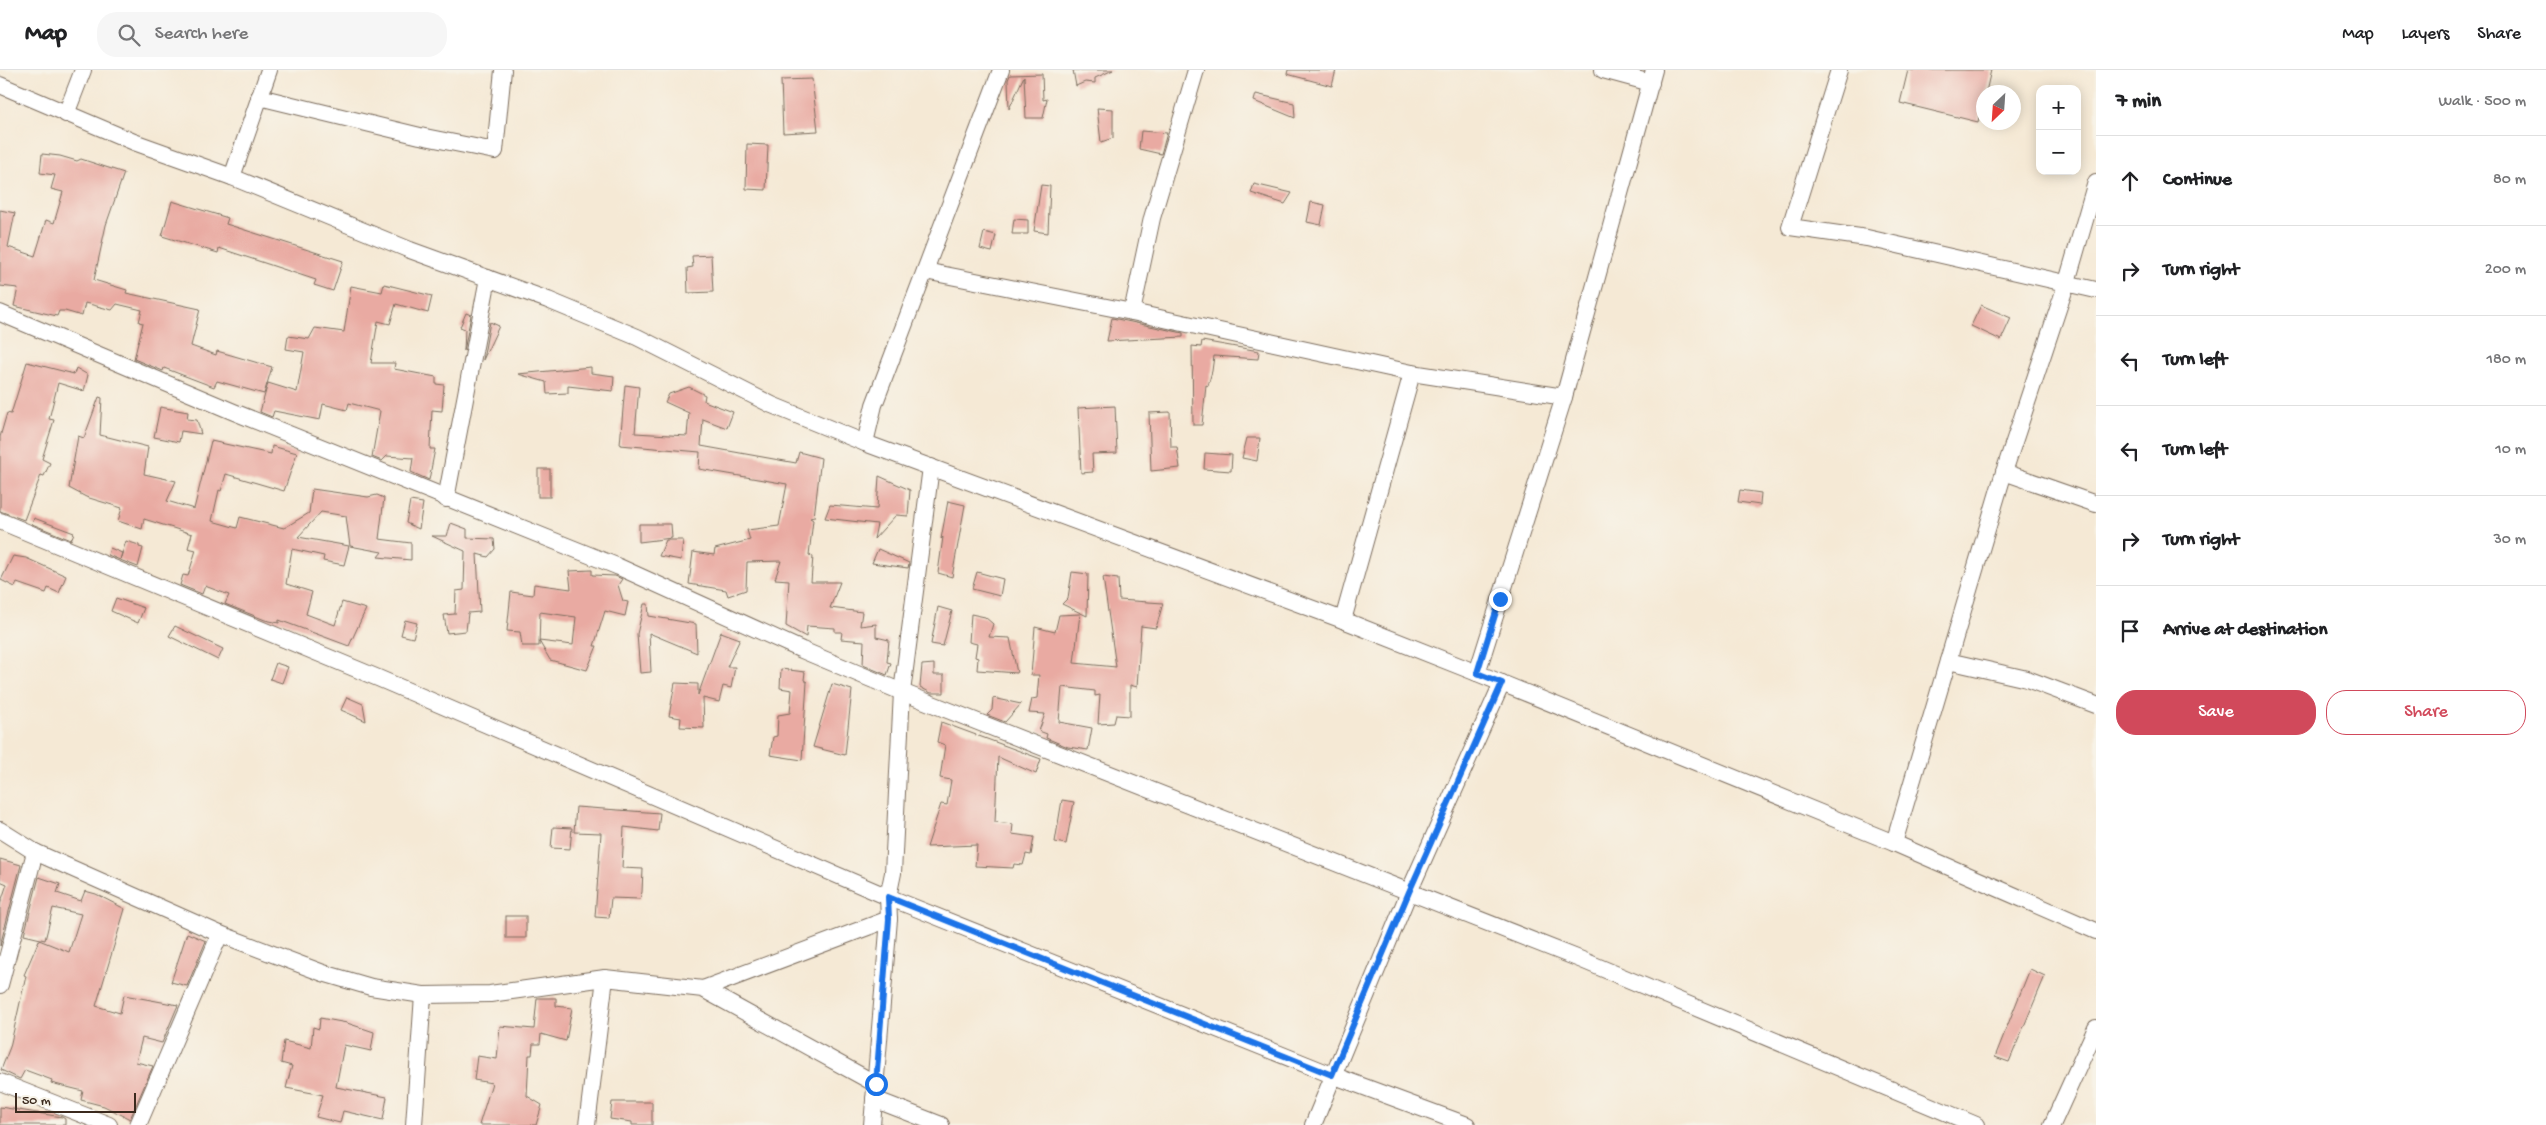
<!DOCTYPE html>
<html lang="en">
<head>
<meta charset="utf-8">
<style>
  :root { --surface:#fff; --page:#f6f6f6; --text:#202124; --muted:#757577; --line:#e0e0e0; --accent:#d1495b }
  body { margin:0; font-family:"Gochi Hand",sans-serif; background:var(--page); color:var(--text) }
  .controls { position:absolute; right:15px; top:15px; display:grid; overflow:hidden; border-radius:10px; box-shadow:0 2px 12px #0003 }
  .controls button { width:45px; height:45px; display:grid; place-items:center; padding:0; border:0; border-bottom:1px solid var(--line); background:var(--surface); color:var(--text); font:25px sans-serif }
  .compass { position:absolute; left:1976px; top:15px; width:45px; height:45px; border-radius:50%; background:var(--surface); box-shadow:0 2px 12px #0003; rotate:205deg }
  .scale { position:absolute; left:15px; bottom:12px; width:121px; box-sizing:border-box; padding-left:5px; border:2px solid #3b2a1e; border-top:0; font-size:14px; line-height:18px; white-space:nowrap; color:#3b2a1e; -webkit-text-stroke:4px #f7f3e8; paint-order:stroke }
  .stop { position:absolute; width:15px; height:15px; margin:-11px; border:4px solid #1a73e8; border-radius:50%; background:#fff }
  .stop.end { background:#1a73e8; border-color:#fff; box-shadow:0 1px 5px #0008 }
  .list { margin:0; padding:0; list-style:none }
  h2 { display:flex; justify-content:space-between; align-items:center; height:65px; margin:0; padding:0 20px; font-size:21px }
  h2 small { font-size:16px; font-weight:400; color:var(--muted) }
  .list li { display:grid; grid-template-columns:32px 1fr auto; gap:15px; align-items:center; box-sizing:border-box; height:90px; padding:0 20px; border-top:1px solid var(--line) }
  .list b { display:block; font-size:19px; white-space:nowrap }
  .list em { font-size:16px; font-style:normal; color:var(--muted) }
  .actions { display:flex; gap:10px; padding:15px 20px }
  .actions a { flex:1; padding:11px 0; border:1px solid var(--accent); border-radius:20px; text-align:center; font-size:18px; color:var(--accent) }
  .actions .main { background:var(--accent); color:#fff }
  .icon { flex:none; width:28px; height:28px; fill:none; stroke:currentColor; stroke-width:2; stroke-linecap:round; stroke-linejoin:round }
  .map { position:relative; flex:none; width:2096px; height:1055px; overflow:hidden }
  header { display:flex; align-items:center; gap:30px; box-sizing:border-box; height:70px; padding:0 25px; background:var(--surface); border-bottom:1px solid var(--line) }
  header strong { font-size:24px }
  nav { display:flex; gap:28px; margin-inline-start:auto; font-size:18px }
  .search { width:350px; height:45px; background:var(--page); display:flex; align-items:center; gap:12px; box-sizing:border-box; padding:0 18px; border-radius:20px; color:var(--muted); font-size:19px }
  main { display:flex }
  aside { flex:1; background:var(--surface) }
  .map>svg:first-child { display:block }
</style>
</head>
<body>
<header>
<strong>Map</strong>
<div class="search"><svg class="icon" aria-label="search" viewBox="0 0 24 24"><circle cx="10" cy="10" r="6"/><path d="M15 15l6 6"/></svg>Search here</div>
<nav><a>Map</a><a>Layers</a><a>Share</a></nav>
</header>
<main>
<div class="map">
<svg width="2096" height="1055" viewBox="0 0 2096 1055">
  <rect width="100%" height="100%" fill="#f7f3e8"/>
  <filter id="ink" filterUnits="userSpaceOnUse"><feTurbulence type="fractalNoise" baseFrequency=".02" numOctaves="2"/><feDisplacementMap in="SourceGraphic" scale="10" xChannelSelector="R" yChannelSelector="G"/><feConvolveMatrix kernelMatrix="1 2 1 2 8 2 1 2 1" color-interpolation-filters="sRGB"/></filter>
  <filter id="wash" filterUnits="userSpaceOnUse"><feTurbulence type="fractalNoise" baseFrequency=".0096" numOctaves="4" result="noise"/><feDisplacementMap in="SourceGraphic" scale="20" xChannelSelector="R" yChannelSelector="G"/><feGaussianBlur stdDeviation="1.12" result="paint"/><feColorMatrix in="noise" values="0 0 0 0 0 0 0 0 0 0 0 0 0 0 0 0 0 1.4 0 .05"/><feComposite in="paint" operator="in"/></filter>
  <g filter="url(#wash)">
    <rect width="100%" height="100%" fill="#f5e9d5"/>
    <g id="blocks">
      <g fill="#e9aaa2">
        <polygon points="1073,0 1113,0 1095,8 1095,13 1085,12 1076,16"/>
        <polygon points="1288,0 1336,0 1332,16 1287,4"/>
        <polygon points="1908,0 1991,0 1986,22 1984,22 1978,52 1900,33"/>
        <polygon points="1042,4 1043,30 1047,29 1043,48 1026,48 1024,6 1009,39 1008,10 1010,5"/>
        <polygon points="812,9 818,61 783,63 781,10"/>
        <polygon points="1256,24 1294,33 1295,48 1254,31"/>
        <polygon points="1097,38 1113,39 1113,68 1101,72"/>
        <polygon points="1141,61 1167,63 1161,84 1139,79"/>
        <polygon points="747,74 768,75 766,120 746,119"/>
        <polygon points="42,84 60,86 77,91 81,89 124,103 106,155 94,210 127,220 126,223 200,239 191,276 216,285 217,281 272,297 264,324 217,311 214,317 164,298 163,301 134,289 143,253 139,252 142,240 117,234 112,240 85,233 82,246 65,241 59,241 57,246 14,236 18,218 0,216 0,140 15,143 8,177 35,186 46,150 54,153 63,122 51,119 55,105 40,103"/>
        <polygon points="1254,114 1292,123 1285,134 1251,123"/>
        <polygon points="1041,115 1050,116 1048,163 1034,161"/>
        <polygon points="172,131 228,148 226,154 343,191 333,221 314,215 316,210 219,178 218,183 162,166"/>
        <polygon points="1311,132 1325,135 1321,155 1307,152"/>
        <polygon points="1014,149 1028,150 1028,164 1012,164"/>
        <polygon points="984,162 996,165 992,182 980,179"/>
        <polygon points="711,185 713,222 688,223 687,198 693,197 692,186"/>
        <polygon points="384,214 432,226 428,243 396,234 390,254 378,251 371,293 395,293 394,299 436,307 436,314 444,315 442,341 432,340 430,379 435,379 429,410 411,402 413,388 387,386 382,391 372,387 380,341 349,333 347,340 323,334 320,350 274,341 272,347 260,342 268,313 297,322 304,282 286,279 288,266 309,269 315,258 344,262 351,216 382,222"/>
        <polygon points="1981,235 2011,248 2001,270 1971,256"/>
        <polygon points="466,243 471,245 464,281 465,259 460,257"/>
        <polygon points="1112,248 1183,263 1183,267 1107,271"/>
        <polygon points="490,252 499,256 483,290"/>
        <polygon points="1202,271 1259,281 1258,289 1214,286 1212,301 1208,316 1206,315 1202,355 1193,355 1192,276 1201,277"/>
        <polygon points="27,292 74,304 76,298 88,305 84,321 58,313 49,349 54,350 42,389 50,393 44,406 41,405 24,450 0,441 0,367 7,343 11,344"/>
        <polygon points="591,297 591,303 614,306 613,321 568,316 568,323 547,324 546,312 518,304"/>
        <polygon points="625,315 639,317 635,363 687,366 689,343 665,332 669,324 689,317 705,325 704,331 733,342 727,358 703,349 701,376 796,393 799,382 821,388 814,447 810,448 813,450 809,485 813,486 811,512 840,512 830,538 862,542 860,556 876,554 876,567 889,570 887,592 891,593 887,605 863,595 864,571 841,569 842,562 835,562 835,558 807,556 806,567 786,556 789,510 775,509 781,491 747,492 746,520 728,526 726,520 689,514 693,482 714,485 715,479 750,470 747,460 779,456 787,414 699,399 700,382 620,375"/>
        <polygon points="99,327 102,328 100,365 148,377 144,404 176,411 167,431 194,439 211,371 271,384 272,376 297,383 284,421 226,404 221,421 219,420 212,451 237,458 240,447 284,458 309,443 312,419 368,427 377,425 384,428 379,469 411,473 411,490 378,487 382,482 350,476 346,446 321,442 298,467 349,476 344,495 323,491 324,486 292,479 286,514 312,522 306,544 335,555 342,532 366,539 349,576 279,550 279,553 265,550 225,534 229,525 205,516 202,524 180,515 183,505 188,506 196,480 188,478 192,464 144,449 142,459 118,451 122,438 86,427 69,418 78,366 84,368"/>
        <polygon points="1115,336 1117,383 1092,384 1093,402 1081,403 1078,338"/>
        <polygon points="160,337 188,342 187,349 197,350 201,364 181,361 179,372 154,367"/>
        <polygon points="1170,342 1171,377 1177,377 1180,398 1151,401 1149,343"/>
        <polygon points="1247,368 1260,368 1257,391 1242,388"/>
        <polygon points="1205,383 1232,385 1231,401 1204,399"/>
        <rect x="538" y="399" width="12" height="28"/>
        <polygon points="879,406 910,420 908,446 896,445 874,469 877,454 825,448 830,435 877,439"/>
        <polygon points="1740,420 1761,423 1760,435 1738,432"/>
        <polygon points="410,431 423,433 419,459 406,453"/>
        <polygon points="948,431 965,435 952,507 938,503 943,467 941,469"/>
        <polygon points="34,448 74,463 71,470 32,454"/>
        <polygon points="451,453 467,459 467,468 494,469 495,479 488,487 477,484 480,542 468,543 466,561 447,563 444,545 455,544 456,521 464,520 465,481 432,466 447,466"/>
        <polygon points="639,454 671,454 672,468 639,472"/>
        <polygon points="666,470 683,470 681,490 659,486"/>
        <polygon points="126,471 139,475 139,477 143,478 138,497 120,490"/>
        <polygon points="110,478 122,483 120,490 108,485"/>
        <polygon points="878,479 909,493 908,498 872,493"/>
        <polygon points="13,486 26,488 66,506 59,523 48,518 46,523 17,513 15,517 1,510"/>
        <polygon points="592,500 592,505 615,506 622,509 618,515 623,531 628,532 625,546 605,541 594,576 597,576 587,600 550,590 539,571 573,575 576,547 540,542 539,576 522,576 520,562 507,561 511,522 533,525 534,514 571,519 569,501"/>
        <polygon points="977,502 1003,509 1000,526 972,519"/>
        <polygon points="1072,502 1088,504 1087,546 1062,534 1068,528"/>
        <polygon points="1103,507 1118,509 1119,530 1163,533 1156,558 1141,556 1137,617 1130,615 1130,646 1116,645 1114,653 1098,654 1100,625 1095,626 1095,621 1062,617 1059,652 1092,658 1088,680 1068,677 1046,668 1047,664 1039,661 1045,644 1029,643 1032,629 1037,628 1039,605 1031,605 1035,557 1055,562 1059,545 1080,544 1074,593 1116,597"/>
        <polygon points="116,528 144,538 138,553 111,541"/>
        <polygon points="644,534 648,534 649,546 696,554 697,583 649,563 651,602 640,603 637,564"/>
        <polygon points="938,537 952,541 943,576 931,574"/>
        <polygon points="971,544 985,547 993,554 989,567 1010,568 1017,603 977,600 978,588 975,587 977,574 969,572"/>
        <polygon points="405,550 417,553 413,568 401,565"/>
        <polygon points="175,556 223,579 218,590 169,566"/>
        <polygon points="721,562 740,569 727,597 735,597 731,618 723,616 719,632 703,628 704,658 680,657 681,648 669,646 675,613 698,614 698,625"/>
        <polygon points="276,593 288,597 282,613 270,609"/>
        <polygon points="934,594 934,605 944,605 944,623 931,623 920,617 922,595"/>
        <polygon points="781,599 805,602 804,610 807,612 802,690 770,685 773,667 777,666 778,645 790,643 792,620 780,618"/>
        <polygon points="832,614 852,620 845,685 813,677"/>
        <polygon points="347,627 363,634 366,651 341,640"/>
        <polygon points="993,628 1021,634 1005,652 987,645 992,640"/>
        <polygon points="941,652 1041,689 1036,704 998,687 995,752 1013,754 1012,764 1034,767 1031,785 1026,784 1023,795 1014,794 1013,798 975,796 977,775 927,777 941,734 947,735 951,710 940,708 945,675 937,672"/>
        <polygon points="1062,730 1074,732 1066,774 1055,772"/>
        <polygon points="576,737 660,743 658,761 624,757 622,798 643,799 642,822 640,829 611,828 609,848 595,847 601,763 574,762"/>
        <polygon points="553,757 572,758 570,779 551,778"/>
        <polygon points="0,789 21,795 0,876 0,835 7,814 0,811"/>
        <polygon points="39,807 60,814 57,823 81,831 85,821 96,824 125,839 96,936 120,943 124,925 178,935 162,973 142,968 136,992 153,996 130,1049 104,1036 81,1030 83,1021 51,1013 52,1010 25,1000 20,1009 1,1000 10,977 26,906 24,905 39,870 69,882 81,844 53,838 45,870 24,865"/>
        <rect x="506" y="846" width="20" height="22"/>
        <polygon points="187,863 206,871 187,916 171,912"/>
        <polygon points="2030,899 2045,906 2009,992 1995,987"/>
        <polygon points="537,928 556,928 556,936 572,938 566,971 541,964 540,974 533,974 532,985 529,985 527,1026 542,1035 536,1055 479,1055 492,1013 474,1010 477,986 497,989 500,956 534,959"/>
        <polygon points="320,948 347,953 374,962 371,981 344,975 336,1017 387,1027 383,1050 343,1041 340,1053 316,1047 323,1025 286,1018 292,996 281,993 284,971 311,978 313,957 319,959"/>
        <polygon points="612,1032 652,1032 652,1055 632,1055 632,1052 610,1049"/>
        <polygon points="0,1037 62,1047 65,1049 65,1055 0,1055"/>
      </g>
    </g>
  </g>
  <g filter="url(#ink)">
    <use href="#blocks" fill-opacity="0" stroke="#7c6d5e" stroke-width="1"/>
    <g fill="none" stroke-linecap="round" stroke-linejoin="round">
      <defs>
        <g id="minor">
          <polyline points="1603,0 1651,13"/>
          <polyline points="1839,0 1790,157 1867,168 2096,220"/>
          <polyline points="0,15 134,72 232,107 410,180 548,230 637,267 772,335 865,373 1343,550 1477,603 1894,773 2096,861"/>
          <polyline points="259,27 420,66 495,81 503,0"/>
          <polyline points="66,44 83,0"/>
          <polyline points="232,107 269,0"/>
          <polyline points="925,201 1132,242 1412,303 1564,327"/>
          <polyline points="1132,242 1152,148 1196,0"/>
          <polyline points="0,243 234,342 619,497 802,580 902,622 1582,890 1976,1055"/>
          <polyline points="865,373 874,335 1001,0"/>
          <polyline points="2004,402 2096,434"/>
          <polyline points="446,429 488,208"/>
          <polyline points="0,451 378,608 888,827 1332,1005 1467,1055"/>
          <polyline points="1343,550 1412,303"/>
          <polyline points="1948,591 2027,609 2096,635"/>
          <polyline points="1477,603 1564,327 1654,0"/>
          <polyline points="0,760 35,782 220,864 323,903 371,917 423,925 490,924 605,908 703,919 876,1014"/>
          <polyline points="1894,773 2004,402 2067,212 2096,112"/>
          <polyline points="0,915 35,782"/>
          <polyline points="703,919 889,849"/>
          <polyline points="0,1012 109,1055"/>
          <polyline points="874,1029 941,1055"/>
          <polyline points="138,1055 220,864"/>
          <polyline points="414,1055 423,925"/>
          <polyline points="587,1055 605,908"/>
          <polyline points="872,1055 889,849 888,827 893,803 902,622 931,397"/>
          <polyline points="1313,1055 1409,822 1502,613"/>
          <polyline points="2052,1055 2096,958"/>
        </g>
      </defs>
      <use href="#minor" stroke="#7c6d5e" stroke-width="18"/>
      <use href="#minor" stroke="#fff" stroke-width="16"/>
    </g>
  </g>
  <g fill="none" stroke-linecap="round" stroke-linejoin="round" filter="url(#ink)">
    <polyline stroke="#1a73e8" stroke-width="6" points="876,1014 889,849 888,827 1332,1005 1409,822 1502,613 1477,603 1500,529"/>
  </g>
</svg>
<div class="controls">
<button>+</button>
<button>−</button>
</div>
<svg class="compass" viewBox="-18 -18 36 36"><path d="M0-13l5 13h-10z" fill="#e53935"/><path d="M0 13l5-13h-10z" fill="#757577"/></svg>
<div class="scale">50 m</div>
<div class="stop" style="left:876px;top:1014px"></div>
<div class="stop end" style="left:1500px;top:529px"></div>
</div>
<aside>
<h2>7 min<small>Walk · 500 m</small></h2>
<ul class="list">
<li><svg class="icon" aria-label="ahead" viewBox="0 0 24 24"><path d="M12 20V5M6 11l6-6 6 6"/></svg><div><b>Continue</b></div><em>80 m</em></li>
<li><svg class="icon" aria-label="right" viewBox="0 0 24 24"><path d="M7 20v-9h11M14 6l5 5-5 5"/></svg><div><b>Turn right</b></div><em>200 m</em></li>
<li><svg class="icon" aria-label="left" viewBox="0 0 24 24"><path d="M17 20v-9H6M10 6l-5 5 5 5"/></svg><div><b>Turn left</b></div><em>180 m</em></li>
<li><svg class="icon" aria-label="left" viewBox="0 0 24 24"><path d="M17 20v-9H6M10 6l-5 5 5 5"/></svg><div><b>Turn left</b></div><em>10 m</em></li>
<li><svg class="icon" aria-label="right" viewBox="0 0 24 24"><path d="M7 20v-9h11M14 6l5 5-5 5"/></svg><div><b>Turn right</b></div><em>30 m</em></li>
<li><svg class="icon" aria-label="arrive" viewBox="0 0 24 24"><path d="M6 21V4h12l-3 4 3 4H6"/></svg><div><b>Arrive at destination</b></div></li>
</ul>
<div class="actions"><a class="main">Save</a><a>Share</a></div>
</aside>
</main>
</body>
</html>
